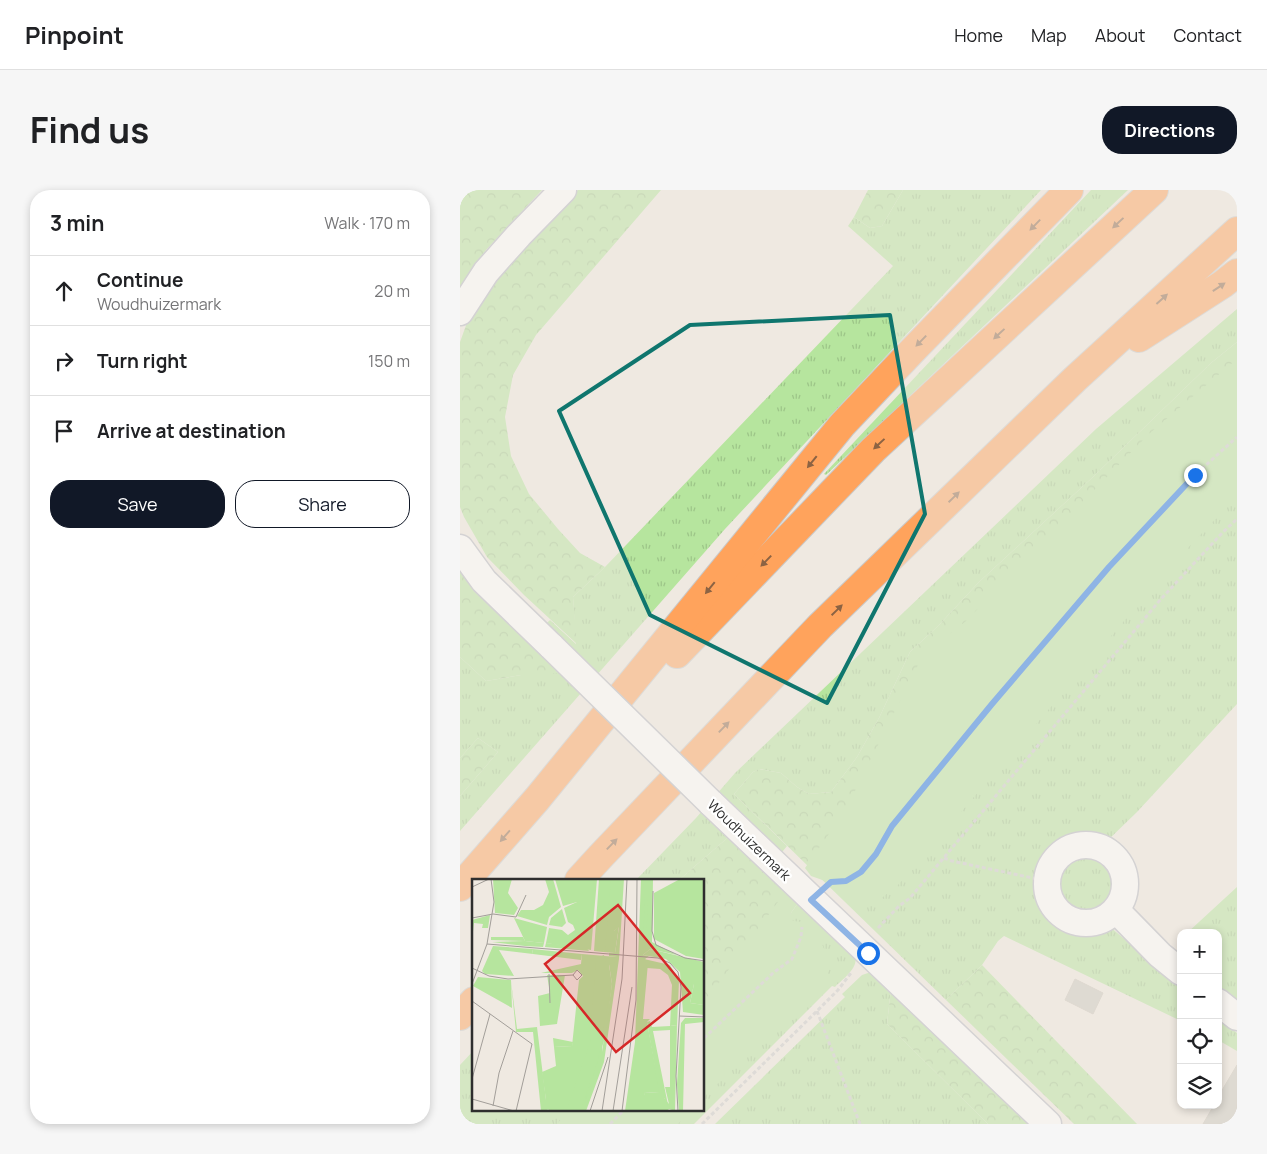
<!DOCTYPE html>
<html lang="en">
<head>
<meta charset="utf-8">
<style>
  :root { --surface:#fff; --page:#f6f6f6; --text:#202124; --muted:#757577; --line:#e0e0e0; --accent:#111827 }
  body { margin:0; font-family:Manrope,sans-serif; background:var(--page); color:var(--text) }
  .controls { position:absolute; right:15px; bottom:15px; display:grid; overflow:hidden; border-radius:10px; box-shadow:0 2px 8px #0003 }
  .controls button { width:45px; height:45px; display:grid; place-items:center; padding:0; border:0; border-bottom:1px solid var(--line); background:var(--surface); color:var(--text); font:25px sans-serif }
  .stop { position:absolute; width:15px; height:15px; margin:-11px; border:4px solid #1a73e8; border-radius:50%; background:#fff }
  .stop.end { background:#1a73e8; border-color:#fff; box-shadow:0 1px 5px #0008 }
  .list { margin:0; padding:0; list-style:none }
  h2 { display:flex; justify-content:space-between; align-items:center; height:65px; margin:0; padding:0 20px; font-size:21px }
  h2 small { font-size:16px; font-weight:400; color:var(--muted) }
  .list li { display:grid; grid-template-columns:32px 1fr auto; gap:15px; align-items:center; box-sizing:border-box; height:70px; padding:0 20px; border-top:1px solid var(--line) }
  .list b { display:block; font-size:19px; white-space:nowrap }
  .list p { margin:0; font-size:16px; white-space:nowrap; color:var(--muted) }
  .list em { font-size:16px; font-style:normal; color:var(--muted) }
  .actions { display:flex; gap:10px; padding:15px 20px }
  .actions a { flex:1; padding:11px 0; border:1px solid var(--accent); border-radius:20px; text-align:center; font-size:18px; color:var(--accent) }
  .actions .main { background:var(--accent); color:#fff }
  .icon { flex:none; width:28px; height:28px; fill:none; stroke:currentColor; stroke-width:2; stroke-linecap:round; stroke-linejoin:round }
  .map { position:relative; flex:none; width:777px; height:934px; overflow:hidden; border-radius:20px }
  header { display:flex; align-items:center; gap:30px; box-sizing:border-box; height:70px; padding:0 25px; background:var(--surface); border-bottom:1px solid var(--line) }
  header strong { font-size:24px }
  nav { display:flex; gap:28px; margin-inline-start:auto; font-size:18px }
  .intro { display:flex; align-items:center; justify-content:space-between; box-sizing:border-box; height:120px; padding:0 30px }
  h1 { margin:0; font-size:35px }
  .button { padding:12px 22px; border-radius:20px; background:var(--accent); color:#fff; font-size:18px; font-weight:700 }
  main { display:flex; gap:30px; padding:0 30px }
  aside { flex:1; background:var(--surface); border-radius:20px; box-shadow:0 2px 8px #0003 }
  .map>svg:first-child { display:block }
</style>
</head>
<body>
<header>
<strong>Pinpoint</strong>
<nav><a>Home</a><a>Map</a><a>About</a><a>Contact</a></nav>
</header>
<div class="intro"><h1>Find us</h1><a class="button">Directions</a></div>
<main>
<aside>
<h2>3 min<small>Walk · 170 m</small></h2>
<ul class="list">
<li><svg class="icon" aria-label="ahead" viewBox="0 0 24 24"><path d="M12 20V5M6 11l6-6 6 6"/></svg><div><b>Continue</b><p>Woudhuizermark</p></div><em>20 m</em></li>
<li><svg class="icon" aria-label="right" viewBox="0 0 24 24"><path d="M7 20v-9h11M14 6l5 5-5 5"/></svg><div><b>Turn right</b></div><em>150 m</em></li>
<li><svg class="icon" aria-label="arrive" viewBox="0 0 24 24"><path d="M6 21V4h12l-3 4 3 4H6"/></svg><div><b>Arrive at destination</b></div></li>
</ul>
<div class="actions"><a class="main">Save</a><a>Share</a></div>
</aside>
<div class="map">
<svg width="777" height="934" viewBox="0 0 777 934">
  <defs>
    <pattern id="grass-tufts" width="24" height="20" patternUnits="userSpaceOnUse" patternTransform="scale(1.25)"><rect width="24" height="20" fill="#b6e59e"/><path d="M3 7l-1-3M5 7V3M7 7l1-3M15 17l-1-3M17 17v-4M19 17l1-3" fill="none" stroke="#9dc588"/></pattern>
    <pattern id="forest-crowns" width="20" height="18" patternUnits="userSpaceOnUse" patternTransform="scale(1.25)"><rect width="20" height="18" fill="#b6e59e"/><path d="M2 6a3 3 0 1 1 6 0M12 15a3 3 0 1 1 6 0" fill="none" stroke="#9dc588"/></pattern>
  </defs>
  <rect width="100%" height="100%" fill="#efe9e1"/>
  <g fill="url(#grass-tufts)">
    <polygon points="443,0 581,0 265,339 0,641 0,606 38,562 18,548 0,568 0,467 26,491 61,485 69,450 90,430 116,454 113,407 145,377 433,76 388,36 394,27 410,38 422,36"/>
    <polygon points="631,0 668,0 366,285 364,284"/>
    <polygon points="777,119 777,152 751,173 634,286 519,392 479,435 450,462 419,528 397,567 371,602 349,604 337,597 321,583 300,579 293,582 274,604 327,656 310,677 273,643 219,690 176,690 236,628 275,583 636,239"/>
    <path d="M777 189V514L677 622 644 654C629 649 613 649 600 659 555 694 596 761 649 736L721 797V831L544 746 538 751 522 775 486 810 351 679Z"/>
    <circle cx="626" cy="696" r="31"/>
    <polygon points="777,697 777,819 758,805 758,743 727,743"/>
    <path d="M343 706 395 766C399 778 383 789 375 797L372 796 234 934H0V875L14 860V920H244V823L283 790Z"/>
    <polygon points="408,783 415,783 432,790 427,834 528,934 255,934 385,807 382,804 402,785"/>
    <polygon points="758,828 777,843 777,861 758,850"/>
  </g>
  <g fill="url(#forest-crowns)">
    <polygon points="0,0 82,0 26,60 0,97"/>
    <polygon points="118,0 201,0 76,145 53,185 45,227 51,266 69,304 98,339 120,363 145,377 113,407 117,454 64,405 27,367 4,327 0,317 0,152 8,130 48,73"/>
    <polygon points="408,0 443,0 422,36 410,38 394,27"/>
    <polygon points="777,152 777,189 351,679 274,604 293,582 299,579 321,583 337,597 349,604 371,602 397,567 419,528 450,462 479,435 519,392 634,286 751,173"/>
    <polygon points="0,378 105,483 61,485 26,491 0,467"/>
    <polygon points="18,548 38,562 0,606 0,568"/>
    <polygon points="273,643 343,706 283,790 244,823 244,690 219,690"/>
    <polygon points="522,775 677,934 614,934 486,810"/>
    <polygon points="432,790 580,934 528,934 427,834"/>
  </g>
  <g fill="#b6e59e">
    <polygon points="777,169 777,306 709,378 538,579 437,696 415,713 391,710 371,693 351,686 345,678 385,621 464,463 505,432 690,243"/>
    <polygon points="320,709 328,719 333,731 353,733 367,766 368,775 367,787 244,907 244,812 248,808"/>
    <polygon points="109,920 231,920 218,934 97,934"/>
  </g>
  <g fill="#cbc7bf" stroke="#cbc5ba">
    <polygon points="615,789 643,803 633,824 605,810"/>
    <polygon points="777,875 777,934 743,934 754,915 758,915 758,907"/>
  </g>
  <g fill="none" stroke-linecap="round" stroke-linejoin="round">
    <defs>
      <g id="street">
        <polyline points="0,122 26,82 59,45 103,0"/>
        <polyline points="0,358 24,391 92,457"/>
        <polyline points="250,612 588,934"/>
        <circle cx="626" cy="694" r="39"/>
        <polyline points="656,720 700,765 721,782"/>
        <polyline points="758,812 777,827"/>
      </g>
      <g id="highway">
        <polyline points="679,148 763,94 777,83"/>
        <polyline points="217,464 413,260 694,0"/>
        <polyline points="119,690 140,667 360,436 615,189 777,41"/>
        <polyline points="0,697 77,609 382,235 452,161 609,0"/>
        <polyline points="0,826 14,811"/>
      </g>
    </defs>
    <use href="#street" stroke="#b4b7c1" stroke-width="29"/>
    <use href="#highway" stroke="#c9c9c9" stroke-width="30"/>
    <g stroke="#c9c9c9" stroke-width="3" stroke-dasharray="4 2.5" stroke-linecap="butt">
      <polyline points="484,668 492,671 587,691"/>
      <polyline points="373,692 386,691 401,682 416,665 432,636 467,592 532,514 649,377 735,285 777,247"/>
      <polyline points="418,738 439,716 450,708 701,409 763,342 777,329"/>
      <polyline points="357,821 400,934"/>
      <polyline points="244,848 313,783 332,769 341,747 342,737"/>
      <polyline points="150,934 164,920"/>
      <polyline points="242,934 357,821 378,800 391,783"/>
    </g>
    <use href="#street" stroke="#fff" stroke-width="26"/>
    <use href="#highway" stroke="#ffa35c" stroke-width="28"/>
    <defs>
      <polyline id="street-bridge" points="92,457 250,612"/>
    </defs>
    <use href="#street-bridge" stroke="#b4b7c1" stroke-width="29" stroke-linecap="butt"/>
    <use href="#street-bridge" stroke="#fff" stroke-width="26"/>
  </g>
  <defs><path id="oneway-solid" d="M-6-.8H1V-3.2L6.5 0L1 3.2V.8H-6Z" transform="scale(1.25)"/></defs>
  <g fill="#8c6343">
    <use href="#oneway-solid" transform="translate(658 33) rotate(137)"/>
    <use href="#oneway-solid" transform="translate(575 35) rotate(134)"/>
    <use href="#oneway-solid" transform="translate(759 97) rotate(-34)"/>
    <use href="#oneway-solid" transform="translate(702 109) rotate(-42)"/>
    <use href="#oneway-solid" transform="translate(539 144) rotate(137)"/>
    <use href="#oneway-solid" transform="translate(461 151) rotate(134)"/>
    <use href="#oneway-solid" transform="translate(419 254) rotate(137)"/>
    <use href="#oneway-solid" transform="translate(352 272) rotate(129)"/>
    <use href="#oneway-solid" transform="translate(494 307) rotate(-44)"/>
    <use href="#oneway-solid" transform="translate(306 371) rotate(134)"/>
    <use href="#oneway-solid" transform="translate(250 398) rotate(129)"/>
    <use href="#oneway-solid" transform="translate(377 420) rotate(-44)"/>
    <use href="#oneway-solid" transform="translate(264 537) rotate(-46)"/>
    <use href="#oneway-solid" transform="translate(45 646) rotate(131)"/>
    <use href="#oneway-solid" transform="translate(152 654) rotate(-46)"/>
  </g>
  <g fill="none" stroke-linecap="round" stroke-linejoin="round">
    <polyline stroke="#1a73e8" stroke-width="6" points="408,763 351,710 371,692 386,691 401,682 416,664 432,636 532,514 649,377 735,285"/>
  </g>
  <path d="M0 0H777V934H0ZM430 125 465 324 367 513 190 425 99 221 230 135Z" fill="#efe9e1" fill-opacity=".55" fill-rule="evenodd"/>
  <path fill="none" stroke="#0f766e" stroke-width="4" stroke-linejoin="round" d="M430 125 465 324 367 513 190 425 99 221 230 135Z"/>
  <g text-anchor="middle" stroke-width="4.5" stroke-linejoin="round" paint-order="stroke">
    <g font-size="14" fill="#2e2e2e" stroke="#fff">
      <text transform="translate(289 650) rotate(44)" y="5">Woudhuizermark</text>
    </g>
  </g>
  <g transform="translate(12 689)">
    <rect width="232" height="232" fill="#efe9e1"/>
    <path d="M21 0H40L36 14 46 29 42 36 23 34ZM73 0H81L89 28 77 38 75 46 45 37 49 31H62L71 26 77 13ZM83 0H125L119 71 74 64 77 49 90 51 96 56 103 51 101 46 96 43 92 29 105 23 91 27ZM127 0H152L147 80 132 183 114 232H75L85 222 74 221 70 193 84 187 82 168 100 167 107 101 111 97 106 91 100 94H69L109 85 110 75 133 77 130 173 140 105 137 85 145 78 137 77V74H143L147 48 131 61V73L122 72ZM169 0H181L180 63 205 76 178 70 171 76 177 77 173 80 176 84 171 140H178L175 143 188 213 172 214 174 219H192L197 225 193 208H198V147L205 146 203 232 197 230 195 232H153L163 163ZM90 30 94 44 90 48 77 46 79 39ZM18 36 16 49H10L11 45 2 44 0 61V41ZM42 39 75 48 72 64 53 62V67L20 63 53 62ZM21 67 60 70 61 75 27 71 42 97 13 95 10 92ZM75 96H93L85 145 68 147 66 117 78 114ZM6 98 39 101 40 129 1 107ZM222 105H232V126L218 124ZM213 139H232V143L213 145 211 232H207L205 205 209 144Z" fill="#b6e59e"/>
    <path d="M208 0H232V80L214 77 182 60V14ZM173 18 176 20 174 64H171ZM147 47 143 74 131 73 133 51 142 52ZM19 58H51L53 62 72 64 71 68 53 67V62L19 61ZM74 64 114 68 117 72 73 68ZM60 70 110 75 109 81 61 75ZM178 70 232 83V105H222L218 124 232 126V136L211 133 208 93 194 80 171 76ZM133 77 146 78V81L137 86 140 105 134 155 113 224ZM172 80 198 86 207 102 205 146 198 147V151L181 152 196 226 192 219H173L172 214 187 213 175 143 178 142 180 148 198 147 200 106 196 96 188 90 175 89ZM39 102 45 150 65 148 74 221H85V229L69 232 61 153H44ZM81 159 101 163 100 167 82 168Z" fill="#b6e59e"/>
    <path d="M128 0H139L133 71 128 72 123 68ZM132 76 139 106 126 181 108 232H94L118 164 124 79Z" fill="#b6e59e"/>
    <path fill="none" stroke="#a29e99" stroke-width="1" d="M0 8 17 0M181 12 180 52 184 66 213 79 233 82M0 39 21 35 44 38 54 16M15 65 186 79 198 84 206 93 209 108 204 197 206 232M0 89 17 97 36 100 101 96 105 91 110 96 105 101 101 96M77 95 78 124M0 105 15 65 22 23 19 0M0 122 60 165 44 232M207 137 233 138M0 200 18 135M0 220 42 232M21 227 27 194 41 152M118 232 136 178M130 232 150 100 155 0M141 232 160 108M150 232 164 121 165 0"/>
    <path fill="#d62828" fill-opacity="0.15" stroke="#d62828" stroke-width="2.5" d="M146 26 218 114 144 173 73 85Z"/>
    <rect width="232" height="232" fill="none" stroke="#2e2e2e" stroke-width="2.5"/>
  </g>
</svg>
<div class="controls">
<button>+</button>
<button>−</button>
<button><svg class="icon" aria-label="locate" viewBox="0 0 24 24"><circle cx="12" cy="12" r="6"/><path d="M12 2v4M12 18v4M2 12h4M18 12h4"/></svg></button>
<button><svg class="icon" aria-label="layers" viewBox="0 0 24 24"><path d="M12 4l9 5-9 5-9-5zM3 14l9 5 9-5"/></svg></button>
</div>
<div class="stop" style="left:408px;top:763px"></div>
<div class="stop end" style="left:735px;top:285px"></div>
</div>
</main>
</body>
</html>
